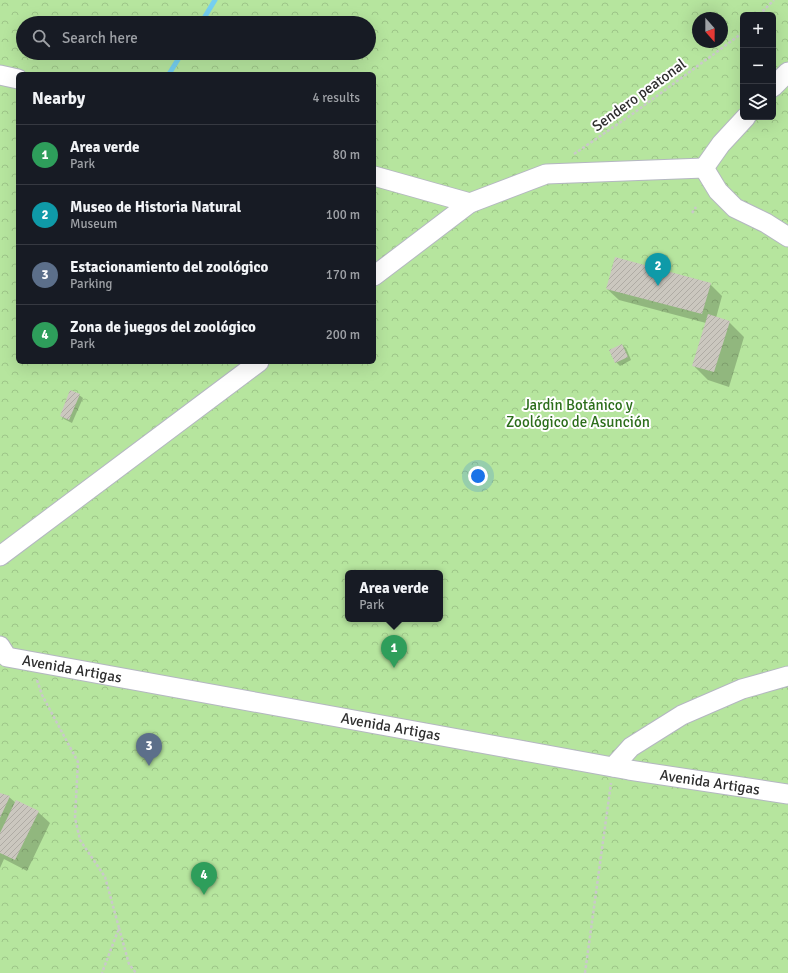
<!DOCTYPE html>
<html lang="en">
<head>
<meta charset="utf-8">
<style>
  :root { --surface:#171b24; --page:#242831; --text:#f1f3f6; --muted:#9ea1a6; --line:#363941; --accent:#db2777 }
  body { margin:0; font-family:Signika,sans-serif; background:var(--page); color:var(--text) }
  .controls { position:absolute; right:12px; top:12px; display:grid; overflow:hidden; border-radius:6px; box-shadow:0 4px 16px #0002 }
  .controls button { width:36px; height:36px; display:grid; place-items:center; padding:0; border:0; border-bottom:1px solid var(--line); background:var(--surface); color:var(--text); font:20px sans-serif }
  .compass { position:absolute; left:692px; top:12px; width:36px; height:36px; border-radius:50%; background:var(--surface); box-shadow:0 4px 16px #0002; rotate:159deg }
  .you { position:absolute; left:478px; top:476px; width:14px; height:14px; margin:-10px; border:3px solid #fff; border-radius:50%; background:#1a73e8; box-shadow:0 0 0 6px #1a73e833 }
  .badge { display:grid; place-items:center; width:26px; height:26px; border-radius:50%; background:var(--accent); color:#fff; font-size:13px; font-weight:700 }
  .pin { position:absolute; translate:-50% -33px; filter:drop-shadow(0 1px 2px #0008) }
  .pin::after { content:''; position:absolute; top:21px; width:14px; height:12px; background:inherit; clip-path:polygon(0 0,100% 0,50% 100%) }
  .popup { position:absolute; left:345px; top:570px; width:98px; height:52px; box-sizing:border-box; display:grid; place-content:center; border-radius:6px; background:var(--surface); filter:drop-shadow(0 1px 3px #0005); font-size:13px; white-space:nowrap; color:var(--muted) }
  .popup b { font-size:15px; color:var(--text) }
  .popup::after { content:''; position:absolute; left:50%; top:100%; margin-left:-8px; border:8px solid transparent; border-top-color:var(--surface) }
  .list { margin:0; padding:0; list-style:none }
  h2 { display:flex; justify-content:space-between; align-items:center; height:52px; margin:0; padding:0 16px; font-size:17px }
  h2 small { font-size:13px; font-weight:400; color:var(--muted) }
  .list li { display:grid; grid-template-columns:26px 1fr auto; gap:12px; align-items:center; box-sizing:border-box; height:60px; padding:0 16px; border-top:1px solid var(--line) }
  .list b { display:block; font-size:15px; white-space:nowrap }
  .list p { margin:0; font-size:13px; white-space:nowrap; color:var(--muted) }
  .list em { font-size:13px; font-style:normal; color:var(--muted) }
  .icon { flex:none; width:22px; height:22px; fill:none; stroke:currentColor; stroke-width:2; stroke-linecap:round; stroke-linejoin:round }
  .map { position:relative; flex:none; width:788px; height:973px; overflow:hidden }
  .search { position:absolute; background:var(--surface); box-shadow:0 4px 16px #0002; left:16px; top:16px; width:360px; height:44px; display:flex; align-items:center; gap:10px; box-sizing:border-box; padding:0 14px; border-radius:22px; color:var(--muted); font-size:15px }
  .panel { position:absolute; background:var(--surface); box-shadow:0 4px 16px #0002; left:16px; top:72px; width:360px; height:292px; border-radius:6px }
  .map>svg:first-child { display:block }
</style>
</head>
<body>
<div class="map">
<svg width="788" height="973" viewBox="0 0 788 973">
  <defs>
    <pattern id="park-crowns" width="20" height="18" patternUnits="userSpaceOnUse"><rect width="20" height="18" fill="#b6e59e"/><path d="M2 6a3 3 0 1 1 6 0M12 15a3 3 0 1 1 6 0" fill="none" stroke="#9dc588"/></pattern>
    <pattern id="building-hatch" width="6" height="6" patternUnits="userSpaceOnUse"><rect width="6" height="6" fill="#cbc7bf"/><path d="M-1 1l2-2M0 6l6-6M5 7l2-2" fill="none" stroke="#afaba4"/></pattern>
  </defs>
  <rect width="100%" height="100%" fill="#efe9e1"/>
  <path fill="url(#park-crowns)" fill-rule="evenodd" d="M0 0H788V973H0ZM743 15H773V117H743ZM698 18H722V42H698ZM23 23H369V53H23ZM18 74H374V362H18ZM348 573H440V619H348Z"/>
  <g fill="#0003">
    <polygon points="710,284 722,296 716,318 729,322 744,337 729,387 708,380 693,365 706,323 619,300 607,289"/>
    <polygon points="622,345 626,348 631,360 620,366 616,362"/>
    <polygon points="79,395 83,398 72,423 64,419 61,416"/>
    <polygon points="0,794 9,797 16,803 38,812 50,823 27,871 4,859 0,868"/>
  </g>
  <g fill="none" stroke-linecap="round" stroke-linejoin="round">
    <g stroke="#75cff0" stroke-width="5">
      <polyline points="201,23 215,0"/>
      <polyline points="169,74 182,53"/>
    </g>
  </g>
  <g fill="url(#building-hatch)">
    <polygon points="615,257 711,283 702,314 606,289"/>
    <polygon points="708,314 730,321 714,372 692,366"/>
    <polygon points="622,344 628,357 615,363 609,350"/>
    <polygon points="70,390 80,394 69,420 60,416"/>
    <polygon points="0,793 10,796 0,818"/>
    <polygon points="16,800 39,811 15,860 0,853 0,833"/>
  </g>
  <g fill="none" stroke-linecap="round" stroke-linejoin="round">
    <defs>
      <g id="minor">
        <polyline points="0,75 18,79"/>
        <polyline points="773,87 788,72"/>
        <polyline points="704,168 718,191 735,208 766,223 788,237"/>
        <polyline points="704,168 721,144 746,117"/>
        <polyline points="374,176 470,203"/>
        <polyline points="374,276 470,203 546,174 704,168"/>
        <polyline points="0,556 259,362"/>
        <path id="s1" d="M0 646 7 657 629 770 788 794"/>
        <polyline points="613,767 631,747 682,715 742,689 788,676"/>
      </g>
    </defs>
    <use href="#minor" stroke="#b4b7c1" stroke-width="21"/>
    <g stroke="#c9c9c9" stroke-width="2.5" stroke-dasharray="3 2" stroke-linecap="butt">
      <polyline points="759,15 774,0"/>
      <polyline points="574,154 631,115 737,37 743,31"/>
      <polyline points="692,213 696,207"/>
      <polyline points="37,680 42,695 78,762 75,818 80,840 105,877 119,928 102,973"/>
      <polyline points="119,928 129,964 136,973"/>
      <polyline points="585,973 611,783"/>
    </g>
    <use href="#minor" stroke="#fff" stroke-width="19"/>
  </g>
  <g text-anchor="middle" stroke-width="4" stroke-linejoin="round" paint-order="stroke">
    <g font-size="15" fill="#2e2e2e" stroke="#fff">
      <text transform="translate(639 95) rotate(-36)" y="5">Sendero peatonal</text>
      <text dy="5" stroke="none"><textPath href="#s1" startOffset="79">Avenida Artigas</textPath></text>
      <text dy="5" stroke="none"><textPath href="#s1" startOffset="403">Avenida Artigas</textPath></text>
      <text dy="5" stroke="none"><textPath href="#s1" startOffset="727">Avenida Artigas</textPath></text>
    </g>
    <g font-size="15" fill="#2c6e1b" stroke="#fff">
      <text x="578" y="410">Jardín Botánico y<tspan x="578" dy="17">Zoológico de Asunción</tspan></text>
    </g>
  </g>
</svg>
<div class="controls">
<button>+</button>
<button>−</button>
<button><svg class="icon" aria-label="layers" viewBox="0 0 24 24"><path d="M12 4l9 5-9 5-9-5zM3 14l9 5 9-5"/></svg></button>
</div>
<svg class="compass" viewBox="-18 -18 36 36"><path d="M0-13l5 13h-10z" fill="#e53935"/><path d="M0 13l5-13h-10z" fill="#9ea1a6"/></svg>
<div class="you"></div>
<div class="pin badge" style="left:394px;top:668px;background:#2e9e5b">1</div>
<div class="popup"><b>Area verde</b>Park</div>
<div class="pin badge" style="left:658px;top:286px;background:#0f9aa8">2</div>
<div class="pin badge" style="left:149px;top:766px;background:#5c6f8a">3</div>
<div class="pin badge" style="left:204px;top:895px;background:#2e9e5b">4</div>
<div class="search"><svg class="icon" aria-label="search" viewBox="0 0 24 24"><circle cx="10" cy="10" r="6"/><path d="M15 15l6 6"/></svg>Search here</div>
<section class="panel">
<h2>Nearby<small>4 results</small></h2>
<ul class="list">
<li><span class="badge" style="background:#2e9e5b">1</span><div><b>Area verde</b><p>Park</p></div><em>80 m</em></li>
<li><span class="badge" style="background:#0f9aa8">2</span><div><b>Museo de Historia Natural</b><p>Museum</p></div><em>100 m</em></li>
<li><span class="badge" style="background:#5c6f8a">3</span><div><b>Estacionamiento del zoológico</b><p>Parking</p></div><em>170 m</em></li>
<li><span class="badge" style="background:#2e9e5b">4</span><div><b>Zona de juegos del zoológico</b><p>Park</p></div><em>200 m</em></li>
</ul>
</section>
</div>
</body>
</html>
